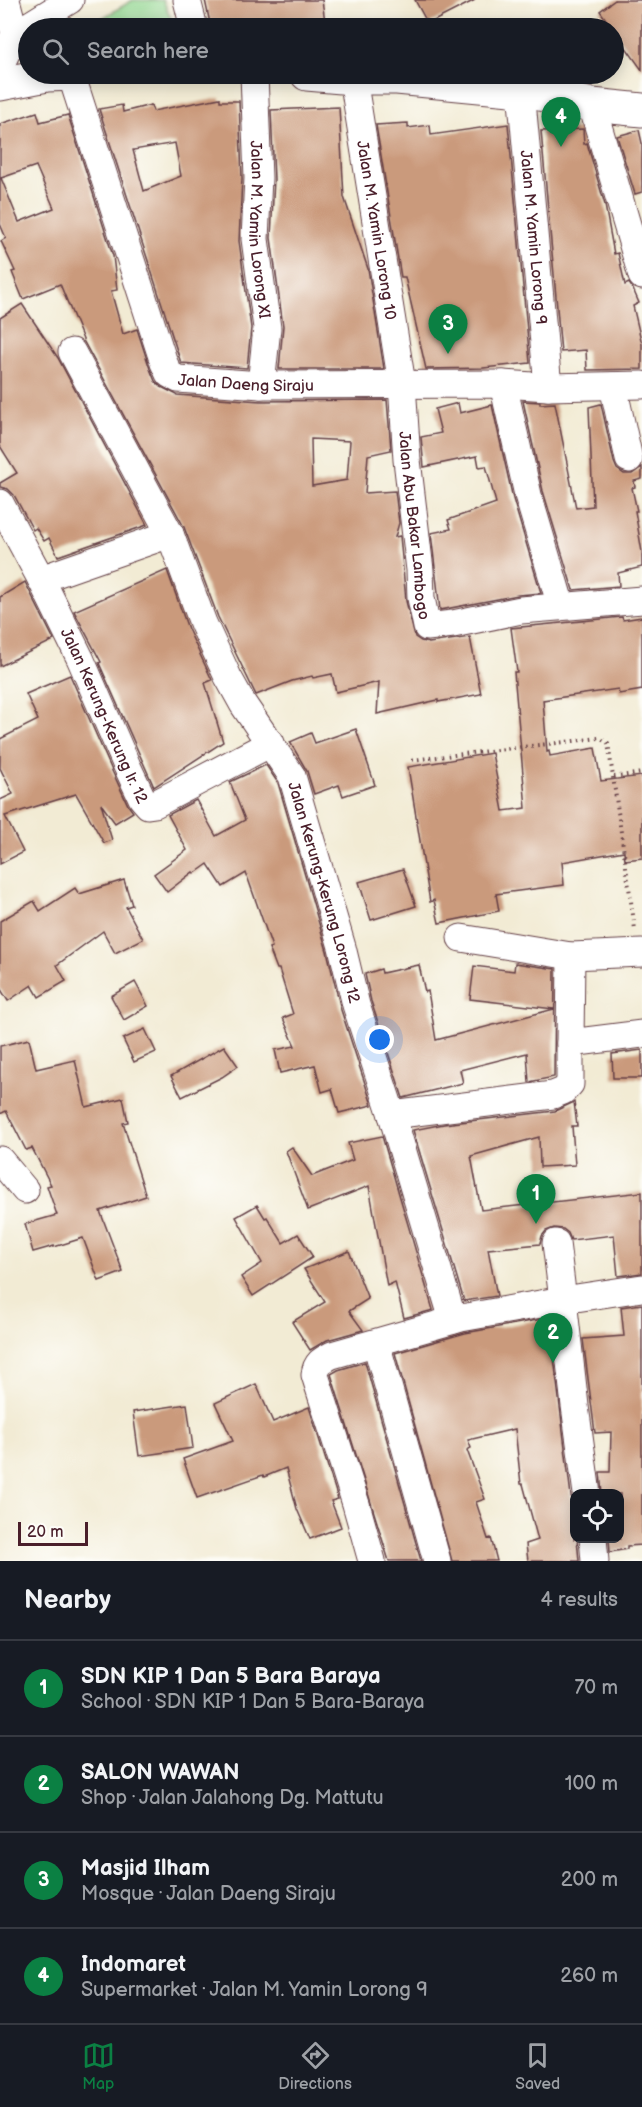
<!DOCTYPE html>
<html lang="en">
<head>
<meta charset="utf-8">
<style>
  :root { --surface:#171b24; --page:#242831; --text:#f1f3f6; --muted:#9ea1a6; --line:#363941; --accent:#0b8043 }
  body { margin:0; font-family:"Balsamiq Sans",sans-serif; background:var(--page); color:var(--text) }
  .controls { position:absolute; right:18px; bottom:18px; display:grid; overflow:hidden; border-radius:12px; box-shadow:0 3px 15px #0003 }
  .controls button { width:54px; height:54px; display:grid; place-items:center; padding:0; border:0; border-bottom:2px solid var(--line); background:var(--surface); color:var(--text); font:30px sans-serif }
  .scale { position:absolute; left:18px; bottom:15px; width:70px; box-sizing:border-box; padding-left:6px; border:3px solid #4a1f2b; border-top:0; font-size:16px; line-height:21px; white-space:nowrap; color:#4a1f2b; -webkit-text-stroke:4px #fdfcf7; paint-order:stroke }
  .you { position:absolute; left:380px; top:1040px; width:21px; height:21px; margin:-15px; border:4px solid #fff; border-radius:50%; background:#1a73e8; box-shadow:0 0 0 9px #1a73e833 }
  .badge { display:grid; place-items:center; width:39px; height:39px; border-radius:50%; background:var(--accent); color:#fff; font-size:20px; font-weight:700 }
  .pin { position:absolute; translate:-50% -50px; filter:drop-shadow(0 2px 3px #0008) }
  .pin::after { content:''; position:absolute; top:32px; width:21px; height:18px; background:inherit; clip-path:polygon(0 0,100% 0,50% 100%) }
  .list { margin:0; padding:0; list-style:none }
  h2 { display:flex; justify-content:space-between; align-items:center; height:78px; margin:0; padding:0 24px; font-size:26px }
  h2 small { font-size:20px; font-weight:400; color:var(--muted) }
  .list li { display:grid; grid-template-columns:39px 1fr auto; gap:18px; align-items:center; box-sizing:border-box; height:96px; padding:0 24px; border-top:2px solid var(--line) }
  .list b { display:block; font-size:22px; white-space:nowrap }
  .list p { margin:0; font-size:20px; white-space:nowrap; color:var(--muted) }
  .list em { font-size:20px; font-style:normal; color:var(--muted) }
  .icon { flex:none; width:33px; height:33px; fill:none; stroke:currentColor; stroke-width:2; stroke-linecap:round; stroke-linejoin:round }
  .map { position:relative; flex:none; width:642px; height:1561px; overflow:hidden }
  .search { position:absolute; background:var(--surface); box-shadow:0 3px 15px #0003; left:18px; right:18px; top:18px; height:66px; display:flex; align-items:center; gap:15px; box-sizing:border-box; padding:0 21px; border-radius:33px; color:var(--muted); font-size:22px }
  .sheet { height:462px; background:var(--surface) }
  nav { display:flex; justify-content:space-around; align-items:center; box-sizing:border-box; height:84px; border-top:2px solid var(--line); background:var(--surface); font-size:16px; color:var(--muted) }
  nav a { display:grid; justify-items:center; gap:3px }
  nav .on { color:var(--accent) }
  .map>svg:first-child { display:block }
</style>
</head>
<body>
<div class="map">
<svg width="642" height="1561" viewBox="0 0 642 1561">
  <rect width="100%" height="100%" fill="#fdfcf7"/>
  <filter id="ink" filterUnits="userSpaceOnUse"><feTurbulence type="fractalNoise" baseFrequency=".0167" numOctaves="2"/><feDisplacementMap in="SourceGraphic" scale="12" xChannelSelector="R" yChannelSelector="G"/><feConvolveMatrix kernelMatrix="1 2 1 2 8 2 1 2 1" color-interpolation-filters="sRGB"/></filter>
  <filter id="wash" filterUnits="userSpaceOnUse"><feTurbulence type="fractalNoise" baseFrequency=".008" numOctaves="4" result="noise"/><feDisplacementMap in="SourceGraphic" scale="24" xChannelSelector="R" yChannelSelector="G"/><feGaussianBlur stdDeviation="1.35" result="paint"/><feColorMatrix in="noise" values="0 0 0 0 0 0 0 0 0 0 0 0 0 0 0 0 0 1.4 0 .05"/><feComposite in="paint" operator="in"/></filter>
  <g filter="url(#wash)">
    <rect width="100%" height="100%" fill="#f2ebd4"/>
    <polygon fill="#91d690" stroke="#6e7a5e" stroke-width="1.5" points="133,0 163,0 175,28 85,28"/>
    <g id="blocks">
      <g fill="#ca9a7b" fill-rule="evenodd">
        <polygon points="205,0 322,0 325,22 282,28 211,28"/>
        <polygon points="415,0 475,0 428,24"/>
        <polygon points="615,0 642,0 642,70 600,11"/>
        <path d="M220 98V101H239L242 178 239 241 251 328 247 368 181 363 99 109 122 105 123 112 151 105 153 111ZM175 143 181 176 144 191 133 150Z"/>
        <polygon points="339,107 344,197 368,269 384,369 279,369 283,326 271,238 274,179 271,110"/>
        <path d="M37 112 40 122 68 115 113 256 117 290 111 291 123 334 137 329 150 369 155 381 161 387 177 395 260 401 387 400 391 450 368 455 365 493 395 491 399 523 395 537 400 536 406 601 415 637 421 641 429 643 470 637 481 694 438 702V700L377 714 379 682 336 692 332 674 313 678 312 676 292 681 256 695 218 617 184 527 84 342 60 284 23 299 12 272 15 271 1 241 6 238 0 224V124ZM36 166 54 208 19 222 1 178ZM311 439 350 441 347 480 312 486Z"/>
        <polygon points="408,123 408,128 430,125 431,135 508,124 530,363 483,368 426,369 405,277 401,277 376,125"/>
        <polygon points="583,129 584,144 587,143 605,205 614,254 618,253 625,285 629,283 633,289 639,303 633,306 642,344 642,369 587,370 586,350 561,352 541,131"/>
        <polygon points="639,130 642,143 642,192 635,194 617,136"/>
        <polygon points="22,304 58,358 147,525 58,556 49,538 44,541 36,528 33,530 14,495 8,489 0,487 0,483 17,473 0,446 0,318"/>
        <polygon points="523,401 540,402 540,404 555,403 576,508 593,506 589,407 601,404 614,462 617,469 624,474 632,474 642,467 642,479 634,481 635,487 632,488 637,511 635,511 642,552 642,567 618,573 619,586 573,590 543,491"/>
        <polygon points="458,403 460,413 492,405 513,499 541,593 518,595 440,610 431,533 451,529 448,520 496,503 486,466 479,467 477,456 424,467 421,437 441,433 435,409"/>
        <polygon points="167,570 188,629 212,680 205,683 223,742 154,787 99,663 101,662 74,611"/>
        <polygon points="25,582 54,640 0,666 0,597"/>
        <polygon points="622,617 623,620 642,617 642,690 619,694 618,689 543,700 547,752 549,751 550,756 595,748 601,781 642,776 642,858 625,860 624,851 562,862 564,885 496,894 499,911 439,923 434,900 430,902 408,767 492,753 503,811 526,808 514,672 517,672 511,628"/>
        <polygon points="70,675 113,773 128,805 133,812 115,823 101,804 112,840 104,843 76,794 5,816 23,852 0,864 0,800 13,794 0,768 0,739 38,720 26,694"/>
        <polygon points="356,729 375,785 343,796 339,785 314,794 307,771 290,742 311,733 315,743"/>
        <polygon points="266,765 278,783 327,951 341,1010 372,1105 339,1113 332,1089 322,1092 315,1065 280,1073 275,1050 295,1046 283,1018 293,1014 279,969 277,969 269,948 272,947 246,873 223,887 208,864 194,874 193,872 167,892 154,874 187,850 168,815 196,800 216,836 245,820 230,782"/>
        <polygon points="403,869 416,906 371,920 359,882"/>
        <polygon points="124,880 132,905 126,907 143,939 115,953 103,931 57,965 66,981 39,997 32,985 8,1001 0,988 0,921 34,901 40,911 75,888 79,894"/>
        <polygon points="515,963 555,969 554,1077 529,1082 527,1053 460,1070 463,1083 403,1098 371,1001 365,974 381,969 382,973 419,965 425,992 428,991 436,1040 554,1009 470,999 474,966 514,971"/>
        <polygon points="135,982 148,1006 124,1020 111,996"/>
        <polygon points="145,1029 156,1052 134,1062 123,1039"/>
        <polygon points="29,1039 36,1069 75,1060 86,1107 123,1098 128,1122 123,1123 146,1196 100,1211 123,1272 99,1281 83,1238 54,1247 54,1246 33,1252 25,1224 57,1215 47,1186 51,1185 32,1148 26,1150 6,1111 0,1114 0,1046"/>
        <polygon points="224,1046 238,1066 222,1077 182,1097 171,1076"/>
        <polygon points="642,1050 642,1078 613,1078 612,1054"/>
        <polygon points="574,1102 577,1126 572,1126 575,1165 540,1167 539,1137 471,1156 481,1210 642,1192 642,1273 618,1276 614,1235 571,1240 568,1233 563,1229 554,1228 546,1231 542,1236 540,1244 488,1249 497,1296 464,1301 413,1130 444,1124 555,1111"/>
        <polygon points="382,1136 433,1310 404,1318 395,1282 387,1286 369,1186 308,1210 286,1151 292,1147 312,1176 353,1160 348,1143"/>
        <polygon points="257,1205 265,1218 267,1217 283,1243 298,1234 313,1257 253,1296 241,1277 262,1263 236,1217"/>
        <polygon points="349,1251 368,1299 349,1311 363,1330 327,1340 310,1350 292,1322 325,1302 304,1269"/>
        <polygon points="642,1304 642,1545 627,1546 627,1549 610,1552 609,1539 620,1539 620,1494 602,1494 600,1472 610,1472 611,1432 595,1433 583,1339 624,1336 621,1307"/>
        <polygon points="549,1318 571,1496 574,1503 574,1539 577,1539 579,1561 528,1561 526,1544 538,1540 523,1484 521,1484 515,1429 468,1440 471,1448 467,1450 485,1499 476,1502 488,1539 491,1538 497,1561 452,1561 395,1353 465,1333"/>
        <polygon points="365,1362 421,1561 389,1561 331,1374 338,1370"/>
        <polygon points="256,1384 273,1422 309,1407 338,1499 331,1501 341,1527 310,1539 297,1509 286,1468 264,1477 263,1475 197,1498 183,1459 233,1441 215,1403"/>
        <polygon points="187,1404 193,1448 139,1456 133,1412"/>
      </g>
    </g>
  </g>
  <g filter="url(#ink)">
    <use href="#blocks" fill-opacity="0" stroke="#633e44" stroke-width="1.5"/>
    <g fill="none" stroke-linecap="round" stroke-linejoin="round">
      <defs>
        <g id="minor">
          <polyline points="6,0 15,34"/>
          <polyline points="187,0 194,28"/>
          <polyline points="0,66 15,34 70,0"/>
          <path id="s1" d="M71 74 164 363 169 374 178 379 261 385 503 384 548 387 642 385"/>
          <path id="s2" d="M254 74 258 178 255 239 267 328 261 385"/>
          <path id="s3" d="M353 78 402 384 407 460 420 570 421 598 427 627 453 624 521 610 642 600"/>
          <path id="s4" d="M521 90 548 387"/>
          <polyline points="592,105 642,276"/>
          <path id="s5" d="M72 352 170 534 203 623 228 677 243 704 292 776 342 947 356 1005 392 1115 453 1320"/>
          <polyline points="503,384 528,495 561,606"/>
          <polyline points="613,386 629,459"/>
          <path id="s6" d="M0 503 41 579 80 658 127 766 142 798 148 805 155 804 271 743"/>
          <polyline points="41,579 170,534"/>
          <polyline points="461,938 571,956 642,953"/>
          <polyline points="571,956 570,1043 642,1034"/>
          <polyline points="392,1115 553,1095 563,1091 570,1084 570,1043"/>
          <polyline points="0,1160 25,1190"/>
          <polyline points="556,1243 563,1300 642,1288"/>
          <polyline points="376,1343 437,1561"/>
          <polyline points="593,1538 595,1561"/>
          <path d="M372 1561 356 1504 315 1375C316 1363 322 1360 332 1355L461 1318 563 1300 575 1406 587 1494"/>
        </g>
        <g id="tertiary">
          <polyline points="307,74 353,78 397,78 521,90 592,105 642,110"/>
          <polyline points="0,84 47,75 75,74"/>
        </g>
      </defs>
      <use href="#minor" stroke="#633e44" stroke-width="29"/>
      <use href="#tertiary" stroke="#633e44" stroke-width="35"/>
      <g stroke="#633e44" stroke-width="4" stroke-dasharray="1.5 4.5" stroke-linecap="butt">
        <polyline points="412,760 599,738 608,743 613,777 642,773"/>
        <polyline points="613,777 635,929"/>
      </g>
      <use href="#minor" stroke="#fff" stroke-width="27"/>
      <use href="#tertiary" stroke="#fff" stroke-width="33"/>
    </g>
  </g>
  <g text-anchor="middle" stroke-width="6" stroke-linejoin="round" paint-order="stroke">
    <g font-size="16" fill="#4a1f2b" stroke="#fdfcf7">
      <text dy="6" stroke="none"><textPath href="#s2" startOffset="156">Jalan M. Yamin Lorong XI</textPath></text>
      <text dy="6" stroke="none"><textPath href="#s3" startOffset="154">Jalan M. Yamin Lorong 10</textPath></text>
      <text dy="6" stroke="none"><textPath href="#s4" startOffset="148">Jalan M. Yamin Lorong 9</textPath></text>
      <text dy="6" stroke="none"><textPath href="#s1" startOffset="394">Jalan Daeng Siraju</textPath></text>
      <text dy="6" stroke="none"><textPath href="#s3" startOffset="452">Jalan Abu Bakar Lambogo</textPath></text>
      <text dy="6" stroke="none"><textPath href="#s6" startOffset="237">Jalan Kerung-Kerung lr. 12</textPath></text>
      <text dy="6" stroke="none"><textPath href="#s5" startOffset="600">Jalan Kerung-Kerung Lorong 12</textPath></text>
    </g>
  </g>
</svg>
<div class="controls">
<button><svg class="icon" aria-label="locate" viewBox="0 0 24 24"><circle cx="12" cy="12" r="6"/><path d="M12 2v4M12 18v4M2 12h4M18 12h4"/></svg></button>
</div>
<div class="scale">20 m</div>
<div class="you"></div>
<div class="pin badge" style="left:536px;top:1224px">1</div>
<div class="pin badge" style="left:553px;top:1363px">2</div>
<div class="pin badge" style="left:448px;top:354px">3</div>
<div class="pin badge" style="left:561px;top:147px">4</div>
<div class="search"><svg class="icon" aria-label="search" viewBox="0 0 24 24"><circle cx="10" cy="10" r="6"/><path d="M15 15l6 6"/></svg>Search here</div>
</div>
<section class="sheet">
<h2>Nearby<small>4 results</small></h2>
<ul class="list">
<li><span class="badge">1</span><div><b>SDN KIP 1 Dan 5 Bara Baraya</b><p>School · SDN KIP 1 Dan 5 Bara-Baraya</p></div><em>70 m</em></li>
<li><span class="badge">2</span><div><b>SALON WAWAN</b><p>Shop · Jalan Jalahong Dg. Mattutu</p></div><em>100 m</em></li>
<li><span class="badge">3</span><div><b>Masjid Ilham</b><p>Mosque · Jalan Daeng Siraju</p></div><em>200 m</em></li>
<li><span class="badge">4</span><div><b>Indomaret</b><p>Supermarket · Jalan M. Yamin Lorong 9</p></div><em>260 m</em></li>
</ul>
</section>
<nav>
<a class="on"><svg class="icon" aria-label="map" viewBox="0 0 24 24"><path d="M3 6l6-2 6 2 6-2v14l-6 2-6-2-6 2zM9 4v14M15 6v14"/></svg>Map</a>
<a><svg class="icon" aria-label="directions" viewBox="0 0 24 24"><path d="M12 3l9 9-9 9-9-9zM9 14v-3h6M13 9l2 2-2 2"/></svg>Directions</a>
<a><svg class="icon" aria-label="saved" viewBox="0 0 24 24"><path d="M7 4h10v16l-5-4-5 4z"/></svg>Saved</a>
</nav>
</body>
</html>
